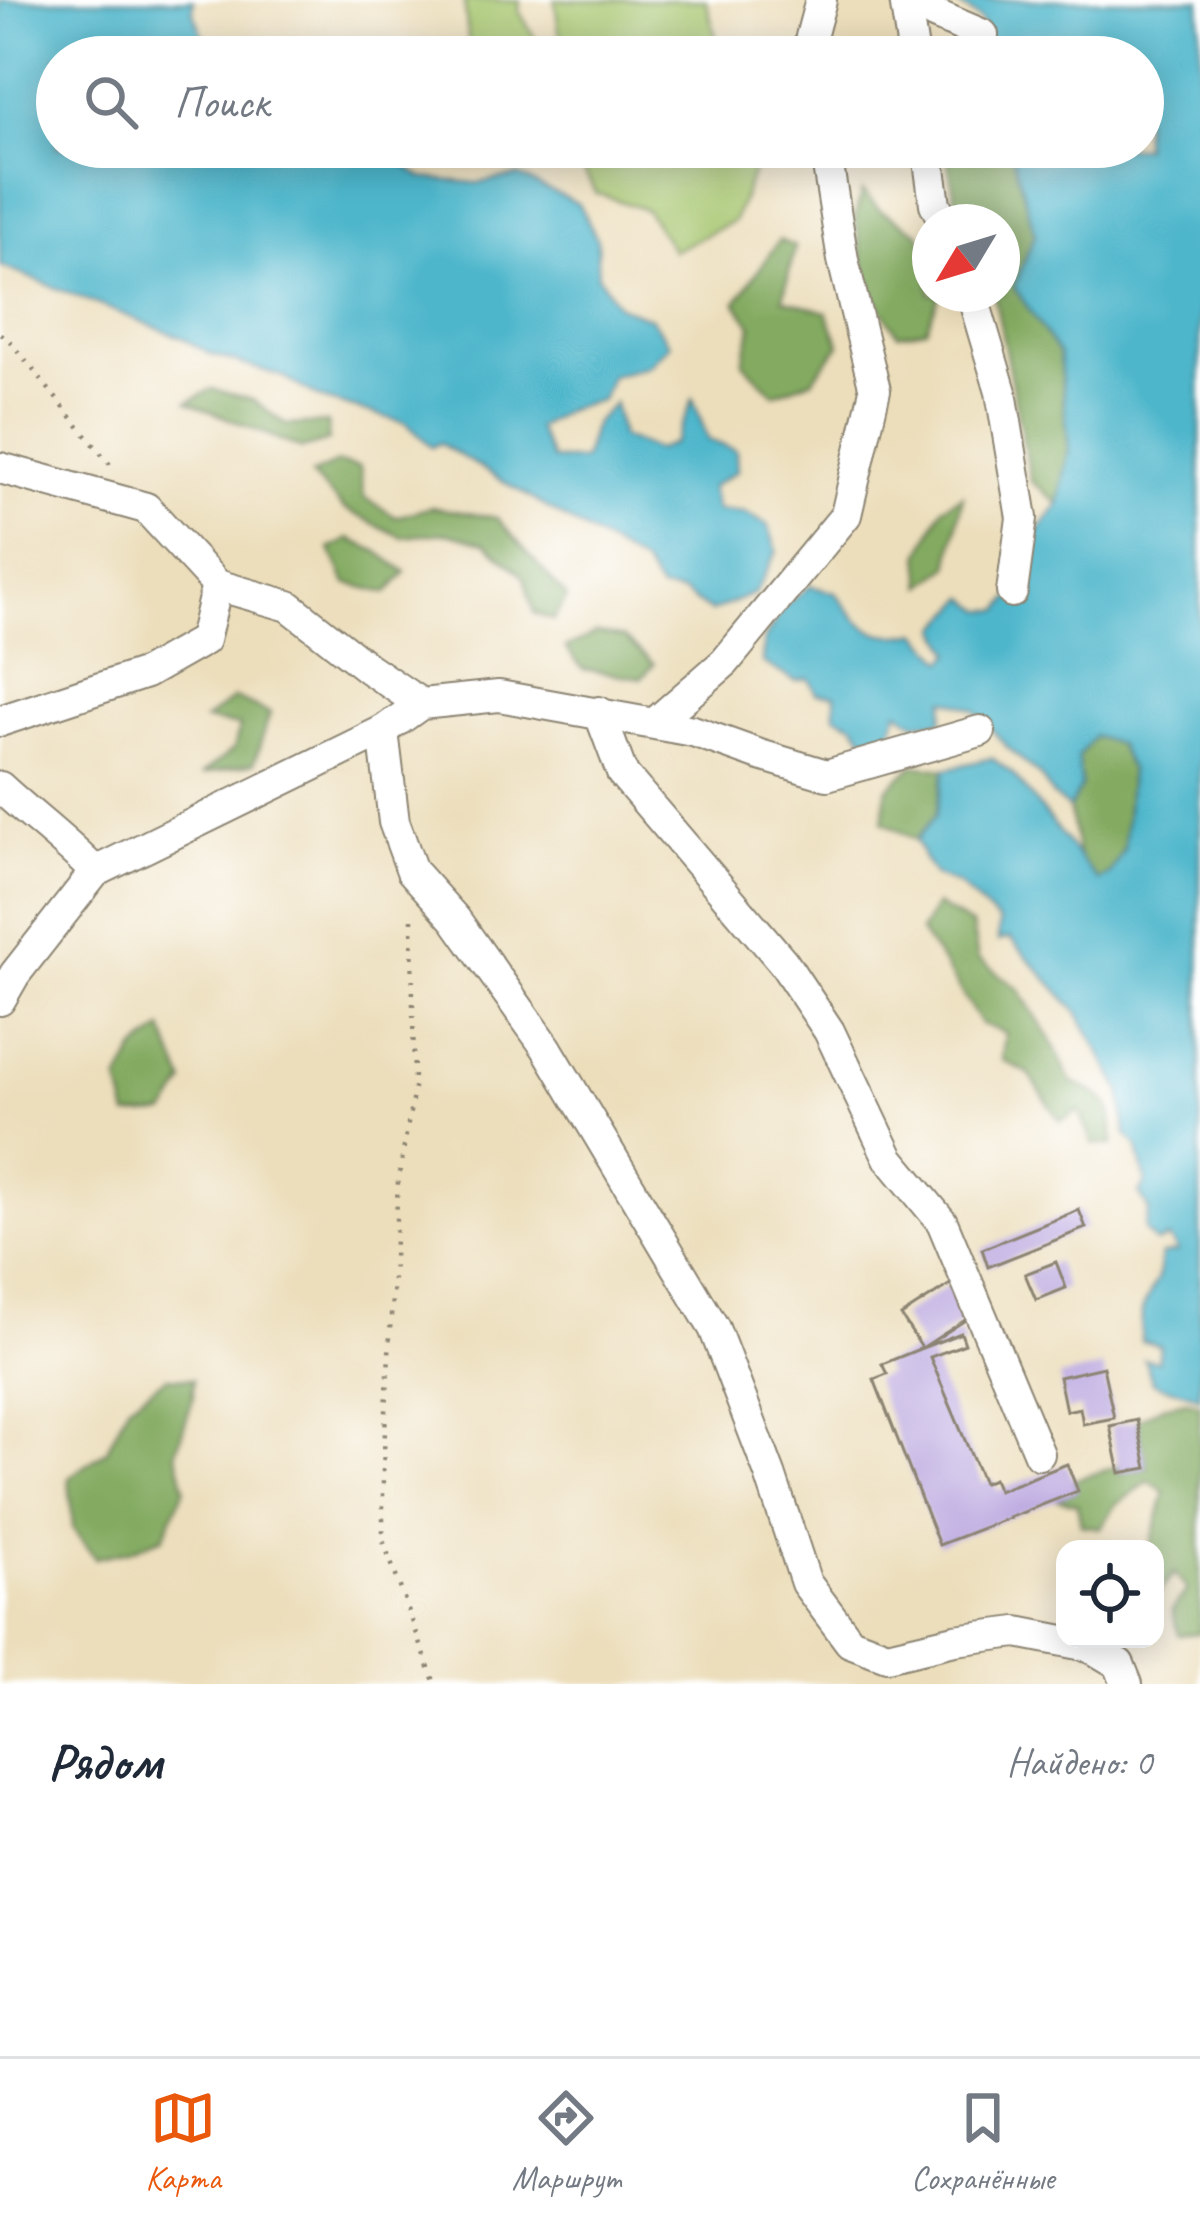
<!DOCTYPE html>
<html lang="ru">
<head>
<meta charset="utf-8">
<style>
  :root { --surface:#fff; --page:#f2f2f3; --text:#1f2937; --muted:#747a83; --line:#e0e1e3; --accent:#ea580c }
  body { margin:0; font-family:Caveat,sans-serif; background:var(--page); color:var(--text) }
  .controls { position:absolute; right:36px; bottom:36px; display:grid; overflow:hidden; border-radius:24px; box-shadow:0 6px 30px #0003 }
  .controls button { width:108px; height:108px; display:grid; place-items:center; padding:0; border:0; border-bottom:3px solid var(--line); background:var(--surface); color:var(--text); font:60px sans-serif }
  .compass { position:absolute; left:912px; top:204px; width:108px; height:108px; border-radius:50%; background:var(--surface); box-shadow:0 6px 30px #0003; rotate:232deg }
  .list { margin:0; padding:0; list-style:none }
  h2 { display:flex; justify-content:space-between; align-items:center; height:156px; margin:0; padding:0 48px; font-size:51px }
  h2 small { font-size:39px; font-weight:400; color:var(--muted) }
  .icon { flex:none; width:66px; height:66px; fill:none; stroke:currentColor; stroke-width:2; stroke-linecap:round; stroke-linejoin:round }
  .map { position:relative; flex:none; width:1200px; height:1684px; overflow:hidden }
  .search { position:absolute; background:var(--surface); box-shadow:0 6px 30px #0003; left:36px; right:36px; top:36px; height:132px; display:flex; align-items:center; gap:30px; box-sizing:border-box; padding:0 42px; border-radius:66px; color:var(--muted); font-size:45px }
  .sheet { height:372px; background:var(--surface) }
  nav { display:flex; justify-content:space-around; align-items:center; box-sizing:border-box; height:168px; border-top:3px solid var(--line); background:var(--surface); font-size:33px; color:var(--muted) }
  nav a { display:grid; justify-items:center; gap:6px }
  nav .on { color:var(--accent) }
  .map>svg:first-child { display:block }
</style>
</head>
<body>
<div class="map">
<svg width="1200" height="1684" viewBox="0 0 1200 1684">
  <rect width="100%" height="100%" fill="#fff"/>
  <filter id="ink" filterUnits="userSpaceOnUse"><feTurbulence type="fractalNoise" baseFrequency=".00833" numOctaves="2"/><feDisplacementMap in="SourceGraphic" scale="24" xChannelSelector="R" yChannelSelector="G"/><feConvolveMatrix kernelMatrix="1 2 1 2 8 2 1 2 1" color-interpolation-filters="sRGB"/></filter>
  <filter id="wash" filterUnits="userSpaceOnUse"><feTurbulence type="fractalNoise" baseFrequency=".004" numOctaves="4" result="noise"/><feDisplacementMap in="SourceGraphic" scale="48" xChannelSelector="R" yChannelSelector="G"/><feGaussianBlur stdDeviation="2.7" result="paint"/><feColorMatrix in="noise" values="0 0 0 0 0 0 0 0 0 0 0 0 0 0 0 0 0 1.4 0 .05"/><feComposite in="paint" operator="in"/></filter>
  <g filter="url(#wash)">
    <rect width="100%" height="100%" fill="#ecdebb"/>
    <g fill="#a4c46c" stroke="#68784c" stroke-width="3">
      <polygon points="464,0 520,0 519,11 546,57 474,57 469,46"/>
      <polygon points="555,0 706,0 721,57 580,57 559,32"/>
      <polygon points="570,147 746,147 753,172 734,221 673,251 646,210 596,193"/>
    </g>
    <g fill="#83aa60" stroke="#576a46" stroke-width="3">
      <polygon points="945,147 1010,147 1035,234 1014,287 1059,353 1070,449 1059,504 1031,481 994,294 1002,294 1002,222 960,222"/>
      <polygon points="862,191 879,209 919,233 930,258 930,294 940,294 926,329 898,334 868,289 855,216"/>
      <polygon points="779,240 795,247 783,299 827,312 840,345 812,380 774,394 743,362 752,325 736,303"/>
      <polygon points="212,389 253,400 286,425 327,423 329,441 302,449 188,402"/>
      <polygon points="337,463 360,467 364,497 396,517 431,507 497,518 567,598 553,620 534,613 524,577 486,543 447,533 402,537 344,509 311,475"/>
      <polygon points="963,495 949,567 923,586 920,555 943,507"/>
      <polygon points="349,539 377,551 406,572 387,593 346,583 330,549"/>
      <polygon points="597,633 624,638 654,664 642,678 583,669 566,648"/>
      <polygon points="234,698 270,713 254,763 201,775 234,749 240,726 205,720"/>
      <polygon points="1095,735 1118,744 1130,770 1124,848 1110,874 1097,882 1079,858 1069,809 1081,786 1078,757"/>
      <polygon points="913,765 945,769 936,815 916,840 883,822 887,789"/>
      <path d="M936 905 972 926 978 959 1019 989 1051 1040 1072 1083C1112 1098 1113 1104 1113 1145L1093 1144 1079 1111 1060 1121 1028 1073 1002 1060 1005 1033 981 1024 944 965 920 932Z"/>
      <polygon points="163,1029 185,1083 165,1114 128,1116 119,1082 135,1051"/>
      <polygon points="167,1377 193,1379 193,1399 176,1451 185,1488 163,1537 129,1551 95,1558 73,1529 69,1478 107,1450 128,1405"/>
      <polygon points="1187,1401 1200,1404 1200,1633 1179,1635 1172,1610 1187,1590 1174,1573 1157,1596 1155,1549 1150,1549 1165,1492 1149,1481 1116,1505 1101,1528 1081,1525 1077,1504 1057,1499 1077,1491 1074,1480 1118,1466 1120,1473 1147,1468 1137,1420 1163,1406"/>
    </g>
    <g fill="#4db6cb" stroke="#3c707b" stroke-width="3">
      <polygon points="0,0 193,0 193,11 210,51 223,57 57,57 57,147 379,147 423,178 478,183 518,176 579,204 597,239 598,275 619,306 651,318 670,344 648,366 611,376 601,400 566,410 537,428 552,460 583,460 594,424 614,403 621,437 656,450 674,443 693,399 708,440 736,450 737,471 711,487 716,510 744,513 768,525 777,551 755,593 711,612 683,593 660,590 643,565 439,443 432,447 406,423 322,399 281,376 210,354 181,337 0,266"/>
      <path d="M951 0H1200V1398C1185 1389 1169 1390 1153 1383L1144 1359 1158 1361 1160 1346 1141 1341 1142 1310 1158 1278 1161 1255 1178 1251 1169 1238 1155 1243 1144 1230 1149 1210 1139 1193 1146 1182 1137 1146 1126 1134 1121 1091 1079 1014 1010 938 998 941 999 922 957 884 935 876 924 859 916 840 936 815 945 769 992 758 1013 774 1098 881 1110 874 1124 848 1130 770 1118 744 1094 736 1078 757 1081 786 1069 809 1053 796 1040 776 1007 747 974 709 945 699 942 721 915 723 898 711 891 733 865 738 854 724 835 715V695L817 693 809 679 795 681 762 662 764 640 786 605 810 586 836 593C859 626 875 643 918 632L945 661 952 652 939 628 967 597 984 610H1001L1029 576 1026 546 1059 504 1069 449 1059 354 1014 287 1035 234 1010 147H1143V57H993L981 20Z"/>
    </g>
    <g id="blocks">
      <g fill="#b8a4de">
        <polygon points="1079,1210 1086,1228 988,1267 982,1249"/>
        <polygon points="1056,1262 1066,1288 1036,1300 1025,1274"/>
        <polygon points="952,1283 973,1315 922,1348 961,1333 965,1344 930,1357 983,1483 993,1479 998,1491 1067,1464 1078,1491 939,1545 874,1379 887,1374 882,1364 922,1348 901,1316"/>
        <polygon points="1103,1367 1114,1418 1083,1424 1080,1408 1066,1411 1059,1377"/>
        <polygon points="1137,1420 1147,1468 1120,1473 1110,1426"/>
      </g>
    </g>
  </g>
  <g filter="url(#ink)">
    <use href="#blocks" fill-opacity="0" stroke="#8c8473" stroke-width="3"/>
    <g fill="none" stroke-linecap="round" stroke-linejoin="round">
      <defs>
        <g id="minor">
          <polyline points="905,0 914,57"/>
          <polyline points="917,0 934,14 983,35"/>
          <polyline points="817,57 811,37 821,0"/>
          <polyline points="927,147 935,204 944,222"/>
          <polyline points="972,294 1001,392 1022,518 1012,592"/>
          <polyline points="0,468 146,508 217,585 289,606 368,668 421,704"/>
          <polyline points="599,712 622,773 783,962 829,1031 889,1158 942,1222 1039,1454"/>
          <polyline points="0,721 146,673 204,640 217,585"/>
          <polyline points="655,723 725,662 846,515 875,390 843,260 825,147"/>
          <polyline points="383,731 394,822 412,871 455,919 546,1047 714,1328 770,1474 806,1583 850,1642 887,1656 955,1640 1017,1632 1089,1646 1119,1664 1127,1684"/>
          <path d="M0 787C31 816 66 841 95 872"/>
          <polyline points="0,1000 15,974 95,872 383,731 421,704 499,696 693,731 760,755 827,775 980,731"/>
        </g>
      </defs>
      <use href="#minor" stroke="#8c8473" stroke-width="34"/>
      <g stroke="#8c8473" stroke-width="4.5" stroke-dasharray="3 9" stroke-linecap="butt">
        <polyline points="0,334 8,339 112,467"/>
        <polyline points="412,919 414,1089 398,1181 383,1470 383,1540 435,1684"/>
      </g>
      <use href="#minor" stroke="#fff" stroke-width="30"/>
    </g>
  </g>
</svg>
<div class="controls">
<button><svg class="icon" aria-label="locate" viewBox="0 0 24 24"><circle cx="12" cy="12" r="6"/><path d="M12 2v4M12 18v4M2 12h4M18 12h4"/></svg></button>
</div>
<svg class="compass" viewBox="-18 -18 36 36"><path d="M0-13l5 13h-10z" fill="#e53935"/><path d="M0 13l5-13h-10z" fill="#747a83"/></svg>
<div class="search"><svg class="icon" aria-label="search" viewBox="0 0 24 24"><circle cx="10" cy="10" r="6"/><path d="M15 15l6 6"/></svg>Поиск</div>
</div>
<section class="sheet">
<h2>Рядом<small>Найдено: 0</small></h2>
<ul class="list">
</ul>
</section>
<nav>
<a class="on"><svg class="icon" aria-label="map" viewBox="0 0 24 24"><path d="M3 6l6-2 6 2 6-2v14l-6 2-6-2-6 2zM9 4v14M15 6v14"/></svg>Карта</a>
<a><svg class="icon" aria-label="directions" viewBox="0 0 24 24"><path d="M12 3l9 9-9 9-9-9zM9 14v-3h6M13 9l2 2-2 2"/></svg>Маршрут</a>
<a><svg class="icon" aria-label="saved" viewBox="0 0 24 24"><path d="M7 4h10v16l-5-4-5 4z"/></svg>Сохранённые</a>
</nav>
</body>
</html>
